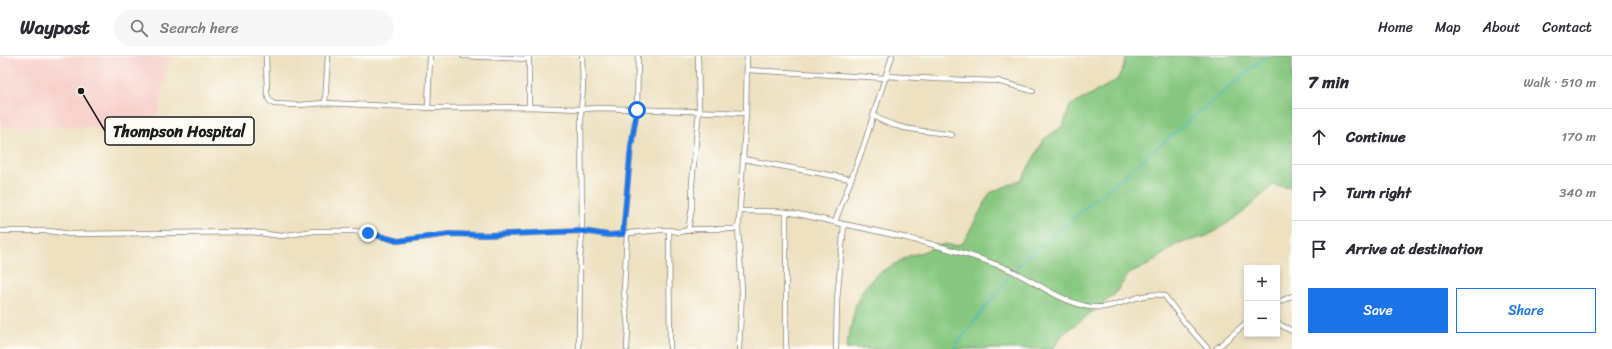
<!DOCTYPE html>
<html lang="en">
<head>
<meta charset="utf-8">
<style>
  :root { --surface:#fff; --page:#f7f7f7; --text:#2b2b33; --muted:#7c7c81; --line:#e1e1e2; --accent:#1a73e8 }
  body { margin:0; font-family:Sriracha,sans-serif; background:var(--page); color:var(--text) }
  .controls { position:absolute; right:12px; bottom:12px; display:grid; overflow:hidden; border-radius:0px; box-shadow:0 2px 6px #0003 }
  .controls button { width:36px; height:36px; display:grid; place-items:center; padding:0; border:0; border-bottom:1px solid var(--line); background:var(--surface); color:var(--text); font:20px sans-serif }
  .stop { position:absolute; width:12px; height:12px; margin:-9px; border:3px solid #1a73e8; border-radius:50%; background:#fff }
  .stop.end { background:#1a73e8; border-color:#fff; box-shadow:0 1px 4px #0008 }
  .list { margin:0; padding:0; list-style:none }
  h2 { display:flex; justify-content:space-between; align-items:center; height:52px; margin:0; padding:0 16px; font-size:17px }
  h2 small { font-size:13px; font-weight:400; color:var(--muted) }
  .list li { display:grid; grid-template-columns:26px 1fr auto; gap:12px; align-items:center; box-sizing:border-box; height:56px; padding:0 16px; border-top:1px solid var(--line) }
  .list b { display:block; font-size:15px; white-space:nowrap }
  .list em { font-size:13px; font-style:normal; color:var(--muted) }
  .actions { display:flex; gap:8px; padding:12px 16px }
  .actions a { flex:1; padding:9px 0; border:1px solid var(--accent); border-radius:0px; text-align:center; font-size:14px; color:var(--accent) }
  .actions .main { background:var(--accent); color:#fff }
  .icon { flex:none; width:22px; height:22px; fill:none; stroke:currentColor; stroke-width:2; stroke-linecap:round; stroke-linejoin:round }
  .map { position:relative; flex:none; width:1292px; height:293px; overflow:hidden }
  header { display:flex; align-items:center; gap:24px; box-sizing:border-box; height:56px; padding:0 20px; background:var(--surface); border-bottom:1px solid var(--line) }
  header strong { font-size:19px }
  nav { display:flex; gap:22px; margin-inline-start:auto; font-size:14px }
  .search { width:280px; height:36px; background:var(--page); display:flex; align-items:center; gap:10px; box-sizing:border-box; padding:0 14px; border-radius:22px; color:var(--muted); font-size:15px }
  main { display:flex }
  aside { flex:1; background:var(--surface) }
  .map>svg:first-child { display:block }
</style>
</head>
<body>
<header>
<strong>Waypost</strong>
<div class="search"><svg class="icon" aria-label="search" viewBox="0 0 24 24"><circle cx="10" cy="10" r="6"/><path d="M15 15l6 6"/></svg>Search here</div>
<nav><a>Home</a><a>Map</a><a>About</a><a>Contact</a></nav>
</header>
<main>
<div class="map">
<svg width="1292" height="293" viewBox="0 0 1292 293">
  <rect width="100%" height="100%" fill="#fdfcf7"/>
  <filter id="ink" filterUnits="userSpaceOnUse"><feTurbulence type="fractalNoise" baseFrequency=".025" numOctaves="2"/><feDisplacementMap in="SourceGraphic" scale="8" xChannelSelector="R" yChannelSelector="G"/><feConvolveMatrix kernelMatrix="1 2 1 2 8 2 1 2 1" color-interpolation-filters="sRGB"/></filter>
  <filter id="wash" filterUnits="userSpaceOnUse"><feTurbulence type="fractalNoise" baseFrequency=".012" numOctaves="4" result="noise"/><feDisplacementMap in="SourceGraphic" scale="16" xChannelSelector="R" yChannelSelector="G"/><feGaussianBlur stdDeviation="0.9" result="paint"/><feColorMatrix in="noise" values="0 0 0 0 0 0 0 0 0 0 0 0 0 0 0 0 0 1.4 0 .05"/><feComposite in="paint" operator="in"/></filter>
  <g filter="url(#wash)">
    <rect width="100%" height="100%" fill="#ede1c1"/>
    <polygon fill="#f7d0cb" points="0,0 169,0 156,72 0,70"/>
    <polygon fill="#87c880" stroke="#52724e" points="1126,0 1292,0 1292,132 1273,129 1240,159 1207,180 1177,188 1148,209 1129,218 1114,239 1062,279 1053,293 846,293 856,248 864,232 877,218 911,199 920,197 937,190 946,188 954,190 963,187 990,137 1022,123 1044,83 1063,70 1070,50 1117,24 1122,15"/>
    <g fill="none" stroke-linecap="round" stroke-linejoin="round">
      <g stroke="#4cbbc3" stroke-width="1.5">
        <polyline points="1015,214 1024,204 1266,0"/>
        <polyline points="953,293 1012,217"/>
      </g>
    </g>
  </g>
  <g filter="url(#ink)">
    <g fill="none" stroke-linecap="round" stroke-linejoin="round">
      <defs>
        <g id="minor">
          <polyline points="266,0 267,37 269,44 274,48 298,49 325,47 433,52 529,51 581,53 601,52 746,57"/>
          <polyline points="463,0 529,3"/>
          <polyline points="747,14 886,22"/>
          <polyline points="886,20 937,23 997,25 1033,35"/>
          <polyline points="325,47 328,0"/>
          <polyline points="428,51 430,0"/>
          <polyline points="529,51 529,0"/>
          <path d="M874 60C897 75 925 74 952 79"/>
          <polyline points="743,103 851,123"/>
          <path d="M740 155C755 155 771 155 786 156 807 159 828 165 848 169 901 180 953 192 1003 211 1031 222 1055 243 1085 250 1114 257 1136 235 1164 239L1186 268 1208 293"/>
          <polyline points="786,156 786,293"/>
          <polyline points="835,166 864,89 892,0"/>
          <polyline points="738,171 742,234 739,293"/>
          <polyline points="669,174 670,293"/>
          <polyline points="0,175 49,175 71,178 252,176 281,180 314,175 354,175 368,177 398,185 449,178 486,179 582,175 609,179 660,174 669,174 679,176 695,173 733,173 738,171 739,166 746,57 747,0"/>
          <polyline points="688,175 692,151 692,127 699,54 698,0"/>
          <polyline points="623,178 631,90 637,54 638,0"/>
          <polyline points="627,178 624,235 628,272 627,293"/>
          <polyline points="1277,247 1292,240"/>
          <polyline points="1277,267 1292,275"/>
          <polyline points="579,293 580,203 582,177 581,53 583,32 582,0"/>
          <polyline points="836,293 837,244 844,169"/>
          <polyline points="1216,293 1247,266"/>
        </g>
      </defs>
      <use href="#minor" stroke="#847e6e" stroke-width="6"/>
      <use href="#minor" stroke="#fff" stroke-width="4.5"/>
    </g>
  </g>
  <g fill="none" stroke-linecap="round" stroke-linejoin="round" filter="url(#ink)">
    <polyline stroke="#1a73e8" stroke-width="5" points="368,177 398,185 449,178 486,179 582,175 609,179 623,178 631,90 637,54"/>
  </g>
  <path fill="none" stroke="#1c1c1c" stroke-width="1.5" d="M81 35L105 75"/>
  <circle fill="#1c1c1c" stroke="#fdfcf7" stroke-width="1.5" cx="81" cy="35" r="4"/>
  <rect fill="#fdfcf7" stroke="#1c1c1c" stroke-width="1.5" x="105" y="61" width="149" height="28" rx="4"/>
  <g font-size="16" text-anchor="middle" font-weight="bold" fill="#1c1c1c">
    <text x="179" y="81">Thompson Hospital</text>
  </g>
</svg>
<div class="controls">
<button>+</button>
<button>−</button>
</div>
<div class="stop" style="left:637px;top:54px"></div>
<div class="stop end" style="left:368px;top:177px"></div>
</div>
<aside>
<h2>7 min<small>Walk · 510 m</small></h2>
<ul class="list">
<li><svg class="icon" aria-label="ahead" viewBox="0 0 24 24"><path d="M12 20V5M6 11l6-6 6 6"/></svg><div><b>Continue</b></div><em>170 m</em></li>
<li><svg class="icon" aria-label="right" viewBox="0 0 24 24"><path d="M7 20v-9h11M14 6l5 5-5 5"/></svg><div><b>Turn right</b></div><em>340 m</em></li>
<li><svg class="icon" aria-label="arrive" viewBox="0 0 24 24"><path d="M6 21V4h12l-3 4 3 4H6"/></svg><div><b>Arrive at destination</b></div></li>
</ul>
<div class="actions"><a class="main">Save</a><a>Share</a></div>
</aside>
</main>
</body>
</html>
